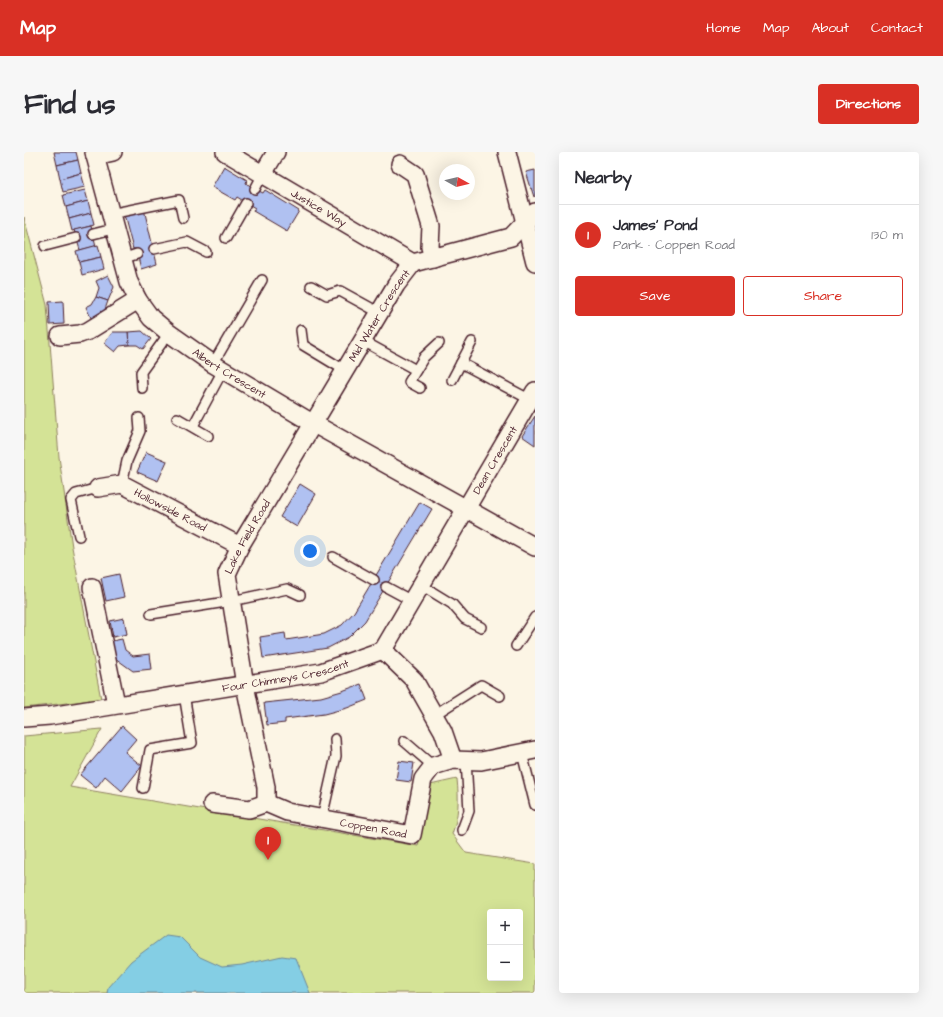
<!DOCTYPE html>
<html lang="en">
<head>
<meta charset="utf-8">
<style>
  :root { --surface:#fff; --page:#f7f7f7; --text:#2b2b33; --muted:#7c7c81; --line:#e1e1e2; --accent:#d93025 }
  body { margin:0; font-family:"Architects Daughter",sans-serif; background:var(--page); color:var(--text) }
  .controls { position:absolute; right:12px; bottom:12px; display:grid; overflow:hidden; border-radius:4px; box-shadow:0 4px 16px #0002 }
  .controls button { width:36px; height:36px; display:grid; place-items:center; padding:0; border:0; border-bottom:1px solid var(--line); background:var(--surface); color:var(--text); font:20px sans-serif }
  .compass { position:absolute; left:415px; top:12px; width:36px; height:36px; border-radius:50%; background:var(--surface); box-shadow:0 4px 16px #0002; rotate:98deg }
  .you { position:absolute; left:286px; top:399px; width:14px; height:14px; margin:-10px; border:3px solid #fff; border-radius:50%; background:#1a73e8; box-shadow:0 0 0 6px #1a73e833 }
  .badge { display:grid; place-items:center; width:26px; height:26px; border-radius:50%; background:var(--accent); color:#fff; font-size:13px; font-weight:700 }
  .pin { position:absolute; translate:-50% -33px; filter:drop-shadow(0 1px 2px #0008) }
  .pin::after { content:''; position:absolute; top:21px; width:14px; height:12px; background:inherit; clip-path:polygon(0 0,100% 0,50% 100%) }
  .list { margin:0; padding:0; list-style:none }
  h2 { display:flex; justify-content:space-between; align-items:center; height:52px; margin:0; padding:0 16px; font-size:17px }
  h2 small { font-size:13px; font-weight:400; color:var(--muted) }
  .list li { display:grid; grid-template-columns:26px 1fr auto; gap:12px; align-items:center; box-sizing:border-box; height:60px; padding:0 16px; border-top:1px solid var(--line) }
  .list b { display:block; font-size:15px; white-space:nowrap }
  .list p { margin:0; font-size:13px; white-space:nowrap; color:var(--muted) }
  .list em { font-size:13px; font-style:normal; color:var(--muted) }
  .actions { display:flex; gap:8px; padding:12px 16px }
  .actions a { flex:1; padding:9px 0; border:1px solid var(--accent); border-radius:4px; text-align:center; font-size:14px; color:var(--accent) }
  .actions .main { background:var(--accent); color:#fff }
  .map { position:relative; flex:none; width:511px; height:841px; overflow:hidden; border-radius:4px }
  header { display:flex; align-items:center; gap:24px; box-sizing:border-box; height:56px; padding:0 20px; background:var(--accent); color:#fff }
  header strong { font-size:19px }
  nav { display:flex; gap:22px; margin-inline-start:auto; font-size:14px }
  .intro { display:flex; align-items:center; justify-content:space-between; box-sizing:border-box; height:96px; padding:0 24px }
  h1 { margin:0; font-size:28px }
  .button { padding:10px 18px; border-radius:4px; background:var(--accent); color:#fff; font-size:14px; font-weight:700 }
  main { display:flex; gap:24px; padding:0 24px }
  aside { flex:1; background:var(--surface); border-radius:4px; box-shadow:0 4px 16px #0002 }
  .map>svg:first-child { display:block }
</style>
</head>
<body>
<header>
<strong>Map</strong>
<nav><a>Home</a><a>Map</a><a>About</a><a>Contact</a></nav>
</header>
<div class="intro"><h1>Find us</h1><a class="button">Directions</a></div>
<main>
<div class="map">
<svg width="511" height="841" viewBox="0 0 511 841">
  <rect width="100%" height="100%" fill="#fcf5e5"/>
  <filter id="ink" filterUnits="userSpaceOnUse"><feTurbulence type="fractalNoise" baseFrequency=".025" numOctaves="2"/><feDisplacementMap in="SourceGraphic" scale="8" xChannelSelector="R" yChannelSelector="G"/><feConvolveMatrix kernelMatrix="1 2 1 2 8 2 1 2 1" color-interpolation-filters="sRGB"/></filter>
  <g filter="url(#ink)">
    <g fill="#d4e396" stroke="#8f8160" fill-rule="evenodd">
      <polygon points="0,65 23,153 35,305 48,395 77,547 0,556"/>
      <path d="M78 577 46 635 394 694 406 633 433 627C435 647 435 663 428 682L442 701 511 712V841H0V584ZM466 760H496V826H466Z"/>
    </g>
    <polygon fill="#84cee4" stroke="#6d889a" points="142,783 156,785 176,805 198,815 218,813 258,804 272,806 286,841 83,841 84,835 107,809"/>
    <g fill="#b0c1f1" stroke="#4a1f2b">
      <polygon points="30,0 52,0 54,8 33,13"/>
      <polygon points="54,8 57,21 36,27 33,13"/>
      <polygon points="200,14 223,28 222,31 231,37 239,41 241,38 275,59 263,79 229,59 231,56 213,45 211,48 188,35"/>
      <polygon points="511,18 511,44 510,45 502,20"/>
      <polygon points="57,21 61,35 39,40 36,27"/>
      <polygon points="61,38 64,49 42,55 39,43"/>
      <polygon points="64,49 67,61 45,67 42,55"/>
      <polygon points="120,57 133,112 117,117 112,97 109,97 100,63"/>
      <polygon points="67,61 70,73 48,79 45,67"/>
      <polygon points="67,74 72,94 56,98 50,78"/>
      <polygon points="74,93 77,105 55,110 52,99"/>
      <polygon points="77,105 80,117 58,123 55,110"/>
      <polygon points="84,123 90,135 84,149 72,145 75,136 72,129"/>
      <polygon points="72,145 84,149 79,163 68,168 62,155 68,152"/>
      <polygon points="39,149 40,172 26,173 25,150"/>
      <polygon points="118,179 127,187 119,197 113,193 105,193 104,180"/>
      <polygon points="89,180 104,180 105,193 96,194 91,200 80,191"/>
      <polygon points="511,264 511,293 498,284"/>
      <polygon points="122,300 143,309 134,329 113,320"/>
      <polygon points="276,332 292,342 273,375 256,365"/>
      <polygon points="396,350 408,357 341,469 325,485 304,496 239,506 236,485 261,481 262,488 300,482 318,473 330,460"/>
      <polygon points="95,422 100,445 82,449 77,426"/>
      <polygon points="100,466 103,482 89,485 86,469"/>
      <polygon points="98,487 101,498 109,504 126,502 128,517 109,519 91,506 88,489"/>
      <polygon points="337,532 343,548 323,556 300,562 261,567 261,571 243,573 240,551 297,545 318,539"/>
      <polygon points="98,574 112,587 101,600 118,614 98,639 81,624 72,636 56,623"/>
      <polygon points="375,609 390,611 387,630 372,628"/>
    </g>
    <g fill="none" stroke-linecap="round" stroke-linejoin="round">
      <defs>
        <g id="lane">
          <polyline points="231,37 239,22"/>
          <polyline points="86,62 155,48 159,66"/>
          <polyline points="69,82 89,77"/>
          <polyline points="202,86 222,51"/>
          <polyline points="21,94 52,86"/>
          <polyline points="130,97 163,90 182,100"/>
          <polyline points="98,107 113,102"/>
          <polyline points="287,134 303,143 316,139 356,161"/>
          <polyline points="277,178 279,193 322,219"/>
          <polyline points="339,189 392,218"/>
          <polyline points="437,211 505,247"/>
          <polyline points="189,212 238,128"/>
          <polyline points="428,228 448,190"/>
          <polyline points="118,236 117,220 145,181"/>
          <polyline points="396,236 385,230 400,205 415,191"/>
          <polyline points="153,266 184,284"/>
          <polyline points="169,274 199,218"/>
          <polyline points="98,332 103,309 116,279 115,266"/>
          <polyline points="55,384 47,348 52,342 74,336"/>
          <polyline points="309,405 350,428"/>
          <polyline points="397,433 428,452 441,467 457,475"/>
          <polyline points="362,435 388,449"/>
          <polyline points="127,462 208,449 263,437 276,443"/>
          <polyline points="492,494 511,465"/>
          <polyline points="410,563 457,533 476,544"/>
          <polyline points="380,589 409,614"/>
          <polyline points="498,601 511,653"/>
          <polyline points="119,636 126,598 168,591 160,542"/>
          <polyline points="298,666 312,604 311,587"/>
          <polyline points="438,678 445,659 442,608"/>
        </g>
        <g id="street">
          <path id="s1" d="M70 0 105 130 114 148 127 166 145 181 189 212 290 272 511 395"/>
          <path id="s2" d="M201 0 389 111"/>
          <polyline points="483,0 511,110"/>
          <polyline points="71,4 89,0"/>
          <polyline points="376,12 391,22 407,74 406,95 409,106"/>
          <polyline points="239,22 252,0"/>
          <polyline points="36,184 56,182 64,179 114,148"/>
          <path id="s3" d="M74 336 98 332 216 394"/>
          <polyline points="68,435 92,552"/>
          <polyline points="359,498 390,528 419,579 429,608"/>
          <path id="s4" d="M0 566 26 564 297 520 359 498 511 239"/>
          <path id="s5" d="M242 651V635L221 533 203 422 216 394 372 133 389 111 487 85 511 60"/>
          <path id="s6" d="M188 652 225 657 242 651 263 660 388 683 399 627 409 614 429 608 457 609 511 598"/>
        </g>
      </defs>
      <use href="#lane" stroke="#4a1f2b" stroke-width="12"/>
      <use href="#street" stroke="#4a1f2b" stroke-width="20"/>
      <use href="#lane" stroke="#fcf5e5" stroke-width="9"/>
      <use href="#street" stroke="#fcf5e5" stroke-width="17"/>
    </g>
  </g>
  <g text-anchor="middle" stroke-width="3" stroke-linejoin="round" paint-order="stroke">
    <g font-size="11" fill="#4a1f2b" stroke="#fcf5e5">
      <text dy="4" stroke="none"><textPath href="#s2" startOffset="109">Justice Way</textPath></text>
      <text dy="4" stroke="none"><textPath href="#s5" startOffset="533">Mid Water Crescent</textPath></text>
      <text dy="4" stroke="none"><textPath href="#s1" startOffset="273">Albert Crescent</textPath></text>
      <text dy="4" stroke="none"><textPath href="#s4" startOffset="587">Dean Crescent</textPath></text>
      <text dy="4" stroke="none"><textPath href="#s3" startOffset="79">Hollowside Road</textPath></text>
      <text dy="4" stroke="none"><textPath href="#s5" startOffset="275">Lake Field Road</textPath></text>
      <text dy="4" stroke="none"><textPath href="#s4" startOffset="265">Four Chimneys Crescent</textPath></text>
      <text dy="4" stroke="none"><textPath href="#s6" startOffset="166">Coppen Road</textPath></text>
    </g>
  </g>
</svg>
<div class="controls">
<button>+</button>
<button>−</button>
</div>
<svg class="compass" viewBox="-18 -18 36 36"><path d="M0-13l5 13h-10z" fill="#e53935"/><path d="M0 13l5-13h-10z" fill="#7c7c81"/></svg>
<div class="you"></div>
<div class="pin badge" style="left:244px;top:708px">1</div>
</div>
<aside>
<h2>Nearby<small></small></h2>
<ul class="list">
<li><span class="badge">1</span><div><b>James' Pond</b><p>Park · Coppen Road</p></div><em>130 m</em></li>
</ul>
<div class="actions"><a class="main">Save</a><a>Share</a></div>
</aside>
</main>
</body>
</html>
